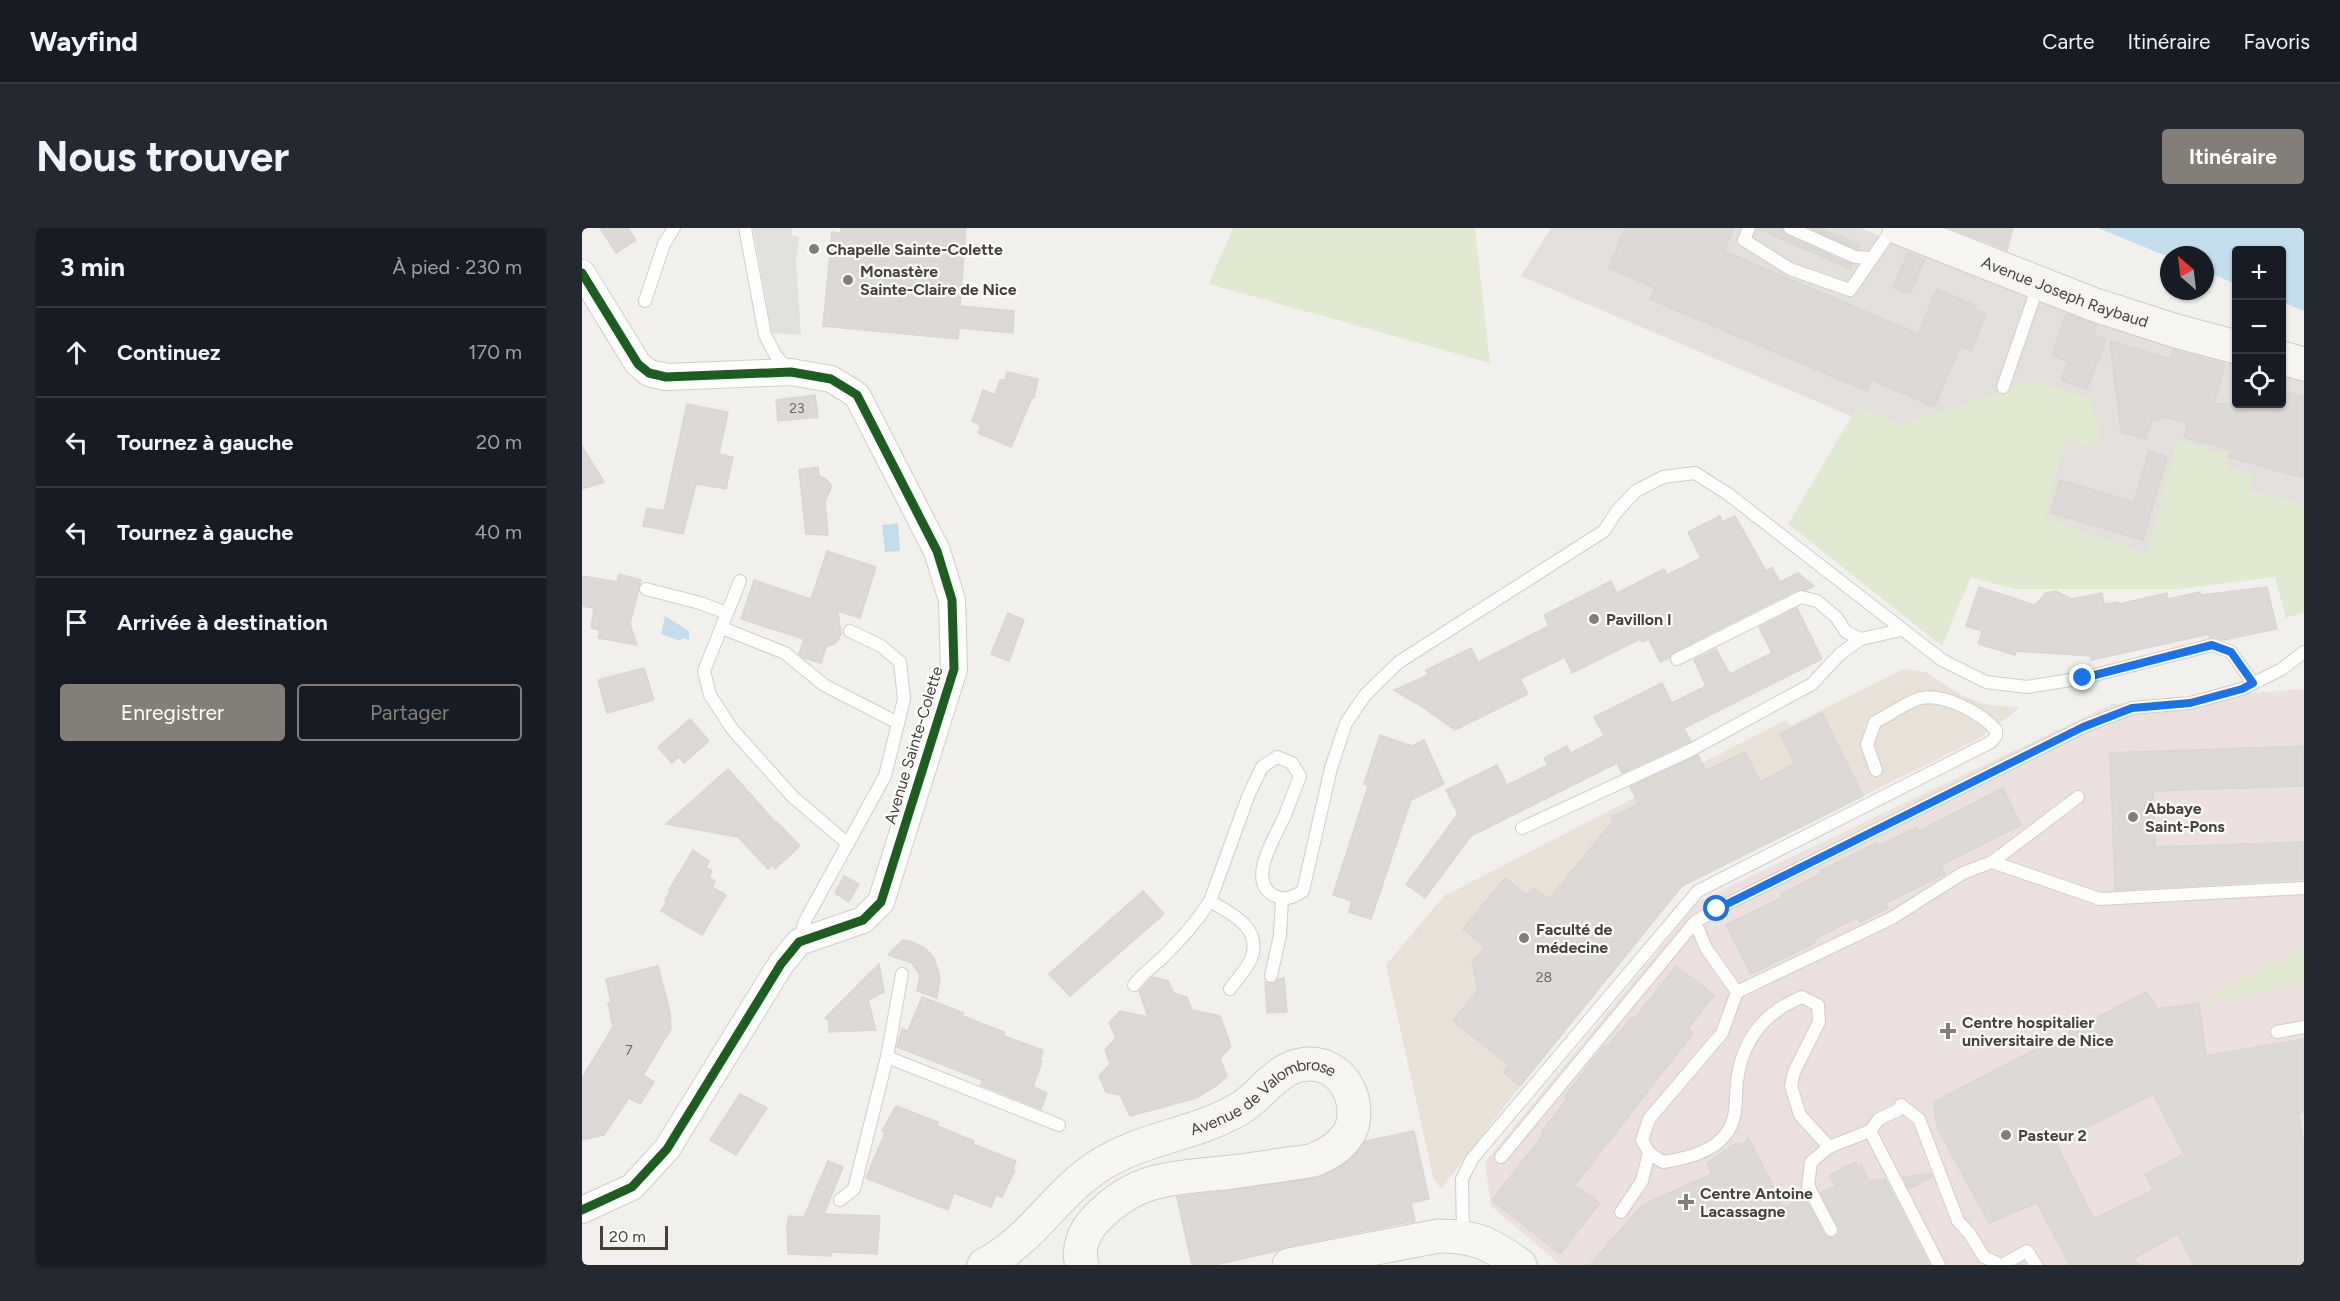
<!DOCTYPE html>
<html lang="fr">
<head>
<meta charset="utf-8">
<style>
  :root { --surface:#171b24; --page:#242831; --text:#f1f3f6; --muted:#9ea1a6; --line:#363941; --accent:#837e78 }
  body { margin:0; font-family:Figtree,sans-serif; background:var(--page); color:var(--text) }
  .controls { position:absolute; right:18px; top:18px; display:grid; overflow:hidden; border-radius:6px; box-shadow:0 2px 4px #0004 }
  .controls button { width:54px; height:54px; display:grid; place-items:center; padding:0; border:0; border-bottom:2px solid var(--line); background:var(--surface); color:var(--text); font:30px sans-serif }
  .compass { position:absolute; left:1578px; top:18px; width:54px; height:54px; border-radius:50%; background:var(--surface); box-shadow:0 2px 4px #0004; rotate:332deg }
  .scale { position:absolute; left:18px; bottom:15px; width:68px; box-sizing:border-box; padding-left:6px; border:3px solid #474139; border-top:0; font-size:16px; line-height:21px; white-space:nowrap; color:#474139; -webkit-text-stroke:4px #fff; paint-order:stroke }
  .stop { position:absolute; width:18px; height:18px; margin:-14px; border:4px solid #1a73e8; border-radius:50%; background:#fff }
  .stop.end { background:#1a73e8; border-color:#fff; box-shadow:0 2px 6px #0008 }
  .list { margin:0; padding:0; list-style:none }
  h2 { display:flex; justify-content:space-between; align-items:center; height:78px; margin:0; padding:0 24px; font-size:26px }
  h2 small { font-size:20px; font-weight:400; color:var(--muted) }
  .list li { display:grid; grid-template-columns:39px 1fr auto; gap:18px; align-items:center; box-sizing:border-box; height:90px; padding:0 24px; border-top:2px solid var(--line) }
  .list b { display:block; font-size:22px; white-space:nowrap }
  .list em { font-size:20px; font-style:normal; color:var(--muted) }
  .actions { display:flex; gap:12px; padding:18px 24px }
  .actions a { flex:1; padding:14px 0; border:2px solid var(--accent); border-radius:6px; text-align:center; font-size:21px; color:var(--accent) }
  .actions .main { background:var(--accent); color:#fff }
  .icon { flex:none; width:33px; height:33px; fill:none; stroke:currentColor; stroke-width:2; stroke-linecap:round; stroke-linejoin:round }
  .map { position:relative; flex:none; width:1722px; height:1037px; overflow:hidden; border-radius:6px }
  header { display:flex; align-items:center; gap:36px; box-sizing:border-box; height:84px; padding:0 30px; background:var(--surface); border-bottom:2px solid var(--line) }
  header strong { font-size:28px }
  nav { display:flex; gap:33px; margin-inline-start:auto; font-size:21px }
  .intro { display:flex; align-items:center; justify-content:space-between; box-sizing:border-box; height:144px; padding:0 36px }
  h1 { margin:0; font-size:42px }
  .button { padding:15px 27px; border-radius:6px; background:var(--accent); color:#fff; font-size:21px; font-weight:700 }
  main { display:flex; gap:36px; padding:0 36px }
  aside { flex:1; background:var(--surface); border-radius:6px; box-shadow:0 2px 4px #0004 }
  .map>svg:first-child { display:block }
</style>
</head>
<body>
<header>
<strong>Wayfind</strong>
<nav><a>Carte</a><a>Itinéraire</a><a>Favoris</a></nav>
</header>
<div class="intro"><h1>Nous trouver</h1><a class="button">Itinéraire</a></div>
<main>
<aside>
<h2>3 min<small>À pied · 230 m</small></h2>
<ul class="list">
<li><svg class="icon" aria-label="ahead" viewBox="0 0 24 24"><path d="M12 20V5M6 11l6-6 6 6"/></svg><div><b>Continuez</b></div><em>170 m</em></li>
<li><svg class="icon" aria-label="left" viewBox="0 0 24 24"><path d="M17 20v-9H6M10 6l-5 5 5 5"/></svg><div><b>Tournez à gauche</b></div><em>20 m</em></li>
<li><svg class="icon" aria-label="left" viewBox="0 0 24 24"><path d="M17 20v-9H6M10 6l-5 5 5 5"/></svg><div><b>Tournez à gauche</b></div><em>40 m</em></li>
<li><svg class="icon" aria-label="arrive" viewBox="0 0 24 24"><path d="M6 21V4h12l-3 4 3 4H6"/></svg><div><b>Arrivée à destination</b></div></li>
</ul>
<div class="actions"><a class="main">Enregistrer</a><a>Partager</a></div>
</aside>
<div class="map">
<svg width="1722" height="1037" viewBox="0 0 1722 1037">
  <rect width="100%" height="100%" fill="#f2f0ed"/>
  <polygon fill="#e3e0dd" points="969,0 1279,0 1354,32 1654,131 1654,176 1700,176 1700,146 1722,153 1722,328 1575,328 1435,286 1323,211 939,48"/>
  <polygon fill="#e8e2d9" points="1322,441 1344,444 1379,467 1402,476 1438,480 1396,511 1100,658 938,858 859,961 851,949 804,737 862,668 1204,492 1208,498"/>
  <polygon fill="#ece1df" points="1722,461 1722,1037 978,1037 909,978 903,934 1117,673 1530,476"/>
  <g fill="#e1e9d0">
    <polygon points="651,0 893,0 908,135 627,56"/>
    <polygon points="1452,153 1509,171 1519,208 1509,220 1485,210 1462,290 1565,325 1595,212 1647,227 1645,239 1673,247 1667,262 1722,276 1722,384 1704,390 1693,349 1596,361 1433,361 1389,349 1360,418 1206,296 1275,179 1320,196"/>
    <polygon points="1722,718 1722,755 1617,775"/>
  </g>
  <polygon fill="#e3e1de" points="171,0 210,0 210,7 217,9 214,32 219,107 190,105"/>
  <g fill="#c2ddeb">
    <polygon points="1516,0 1722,0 1722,83 1700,74 1700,22 1654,22 1654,56 1623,43 1623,27 1587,27 1587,29"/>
    <polygon points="316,295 318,323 303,324 300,297"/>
    <polygon points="83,388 107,403 107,412 100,410 98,413 79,406"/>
  </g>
  <g fill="#dcd9d6" stroke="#dad7d3" stroke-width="1.5" fill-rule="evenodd">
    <polygon points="18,0 46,0 54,12 34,25"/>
    <polygon points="259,0 384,0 378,78 432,83 431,105 377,100 376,111 241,98 250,4 259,5"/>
    <polygon points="1043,0 1152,0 1142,23 1336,106 1355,61 1394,78 1393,82 1404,86 1389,123 1378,118 1352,179 1290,152 1285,163 1068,71 1073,60 1027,40"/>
    <polygon points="1175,0 1200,0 1205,8 1270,37 1268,41"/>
    <polygon points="1228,0 1238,0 1278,17 1275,21"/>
    <polygon points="1368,0 1431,0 1425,22"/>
    <polygon points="1326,25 1342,32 1328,66 1311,59"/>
    <polygon points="1484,86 1515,97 1512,108 1524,111 1505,161 1479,152 1487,134 1470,127"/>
    <polygon points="1528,113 1589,131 1591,122 1643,137 1632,176 1700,176 1700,163 1722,169 1722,250 1646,229 1649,222 1602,209 1606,195 1583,189 1570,193 1564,211 1539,204"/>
    <polygon points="425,144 456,151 452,170 450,170 429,219 396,205 399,197 390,193 401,162 413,167 418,152 423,152"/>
    <polygon points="233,167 236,189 196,193 194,172"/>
    <polygon points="105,176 146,184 137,226 151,229 144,261 114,256 101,306 61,298 65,280 82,283"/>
    <polygon points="0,218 22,254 0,261"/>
    <polygon points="1567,223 1585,229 1561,312 1469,285 1478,252 1552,274"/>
    <polygon points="236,239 237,248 244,251 250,258 243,273 246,307 224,306 217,242"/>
    <polygon points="1138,288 1140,294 1153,288 1184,343 1190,339 1198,354 1216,345 1232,358 1224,362 1215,362 1091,424 1087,430 1078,434 1067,411 1060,414 1058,411 990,445 983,429 938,451 946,466 873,502 839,478 812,462 846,447 844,442 889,420 896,434 967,398 962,387 1029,353 1035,365 1082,341 1085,347 1119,330 1106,304"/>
    <polygon points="245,323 294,339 278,390 256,383 259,406 254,415 244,419 239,435 222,430 217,426 222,411 159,391 172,352 229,371"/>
    <polygon points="37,346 59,352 48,396 55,417 16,410 18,402 9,400 12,380 0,378 0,348 35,354"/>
    <polygon points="1397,359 1453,377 1464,365 1474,363 1489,371 1520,365 1522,376 1536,374 1537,376 1585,365 1586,371 1618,364 1619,367 1685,359 1695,401 1641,412 1627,409 1627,406 1509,432 1509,428 1434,423 1433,427 1396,416 1400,403 1384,398"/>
    <polygon points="1215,380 1240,431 1102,500 1109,513 1103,516 1040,545 1035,535 889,608 843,670 824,656 876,586 864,562 915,537 925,557 966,537 962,530 985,518 989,525 1022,508 1012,489 1080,455 1090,475 1124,458 1112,432 1134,421 1148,446 1190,425 1177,399"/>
    <polygon points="426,385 442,392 427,433 409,426"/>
    <polygon points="62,440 72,472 25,485 16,452"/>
    <polygon points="1240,485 1281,568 1100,658 938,858 921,844 927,837 871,793 896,762 890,734 903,719 881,701 923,650 945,667 952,660 967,671 1031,593 1030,589 1057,576 1048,559 1116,527 1124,543 1163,524 1178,554 1213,536 1198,506"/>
    <polygon points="108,491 127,513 102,535 97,529 90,535 76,519"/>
    <polygon points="798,507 830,518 842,512 862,556 829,572 789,691 767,684 770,673 751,667 786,558 782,556"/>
    <polygon points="1722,518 1722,558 1571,563 1573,619 1722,614 1722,651 1533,662 1528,525"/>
    <polygon points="146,541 194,595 195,594 218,618 193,641 190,637 186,641 156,609 84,596"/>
    <polygon points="1421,560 1439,597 1359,637 1363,646 1304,675 1306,680 1278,694 1276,689 1231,712 1233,715 1169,746 1144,697 1201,669 1199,666 1239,646 1238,643 1294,615 1296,618 1335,599 1337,603"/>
    <polygon points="111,622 127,633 124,639 130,643 127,649 133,653 130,659 144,667 120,707 79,683 85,673 83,672 89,662 87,662"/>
    <polygon points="262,648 277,656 267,674 253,665"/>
    <polygon points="561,663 582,686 488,768 467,746"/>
    <polygon points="321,712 330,714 343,720 352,730 358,749 355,770 335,763 338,747 330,735 306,727"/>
    <polygon points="297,736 302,764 286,772 294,802 247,804 247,793 243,790"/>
    <polygon points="76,738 88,784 89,801 61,847 72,854 58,876 47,870 22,907 0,912 0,850 31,799 26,775 29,774 24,751"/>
    <polygon points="1094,738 1132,767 1106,801 1111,805 993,957 1018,975 978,1026 910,972 961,907 959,905 985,871 983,868 1022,818 1024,820 1050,789 1053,790"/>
    <polygon points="571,749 586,753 592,765 605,769 610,782 638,788 649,818 638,831 645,848 634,858 614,870 548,888 538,867 524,864 517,848 528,836 523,822 534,810 527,795 538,783 566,789 557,763"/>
    <polygon points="702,750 705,784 685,785 683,754 691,756 697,751"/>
    <path d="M1564 764 1576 781 1617 775 1624 828 1722 811V884L1716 885 1722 919V1037H1612L1596 1006 1552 1030 1556 1037H1488L1455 975 1407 995 1355 899 1352 874ZM1571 866 1602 926 1563 946 1571 962 1512 991 1474 915Z"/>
    <polygon points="340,769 382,785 381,788 422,804 422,808 461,822 458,832 460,833 451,859 465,865 459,881 399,857 400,852 315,819 320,801 326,803"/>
    <polygon points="158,866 185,880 154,927 128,912"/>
    <polygon points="314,878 356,894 355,898 392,913 391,916 434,933 431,941 433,942 420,969 414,967 409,979 372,965 366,982 284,950 303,905 300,903"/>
    <polygon points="832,903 847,971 829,975 833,993 703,1019 694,1023 633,1037 610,1037 595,969 736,950 763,936 784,913"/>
    <polygon points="1166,909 1202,980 1221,970 1224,972 1242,1006 1248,1010 1256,1007 1257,1002 1239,965 1254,958 1248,947 1273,934 1276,939 1279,937 1287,953 1303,951 1347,1037 1008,1037 1060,977 1130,946 1125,935 1154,915 1161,917"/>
    <polygon points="246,933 261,939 242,986 298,988 295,1026 249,1024 249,1028 206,1026 205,997 207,988 222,989"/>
    <polygon points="1349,946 1350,949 1327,961 1321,949"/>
  </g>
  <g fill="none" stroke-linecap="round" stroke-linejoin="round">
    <defs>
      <g id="lane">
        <polyline points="163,0 183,107 194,128 208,143"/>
        <polyline points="1167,0 1162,12 1208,41 1268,62 1311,0"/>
        <polyline points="1208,0 1273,29 1290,30"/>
        <polyline points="63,73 82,16 92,0"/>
        <polyline points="1421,159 1457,55"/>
        <polyline points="158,353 122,443 128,467 150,501 211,569 266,616"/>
        <polyline points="64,361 118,375 145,385"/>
        <polyline points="140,400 203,425 242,457 316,495"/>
        <polyline points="1095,431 1219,369 1235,373 1254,389 1264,404 1279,411 1319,402"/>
        <polyline points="940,600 1107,523 1230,456 1258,426 1279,411"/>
        <polyline points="1410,634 1496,569"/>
        <polyline points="217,713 223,693 303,548 322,471 318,434 299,418 268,403"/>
        <polyline points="689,748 698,707 700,672"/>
        <path d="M552 757C564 742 574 737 586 724 602 708 616 692 628 673"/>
        <path d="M648 761C654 752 665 741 669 731 681 700 650 686 628 673L667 566 680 539 695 529 710 535 718 548C713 561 708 574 703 587 695 606 664 652 691 667 703 673 710 670 721 663L749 540 764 495 784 466 817 434 1022 303 1035 283 1054 263 1081 249 1113 245 1146 266 1360 432 1404 454 1445 459 1501 450 1630 417 1649 424 1671 455"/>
        <polyline points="1155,764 1310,690 1381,645 1410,634 1518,671 1722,660"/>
        <polyline points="1695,804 1722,799"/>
        <polyline points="305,829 320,746"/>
        <polyline points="1288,903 1357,1037"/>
        <polyline points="1247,919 1229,934 1226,958 1249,1002"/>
        <polyline points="919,929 1113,694"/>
        <polyline points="258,972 272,961 305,829 477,897"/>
        <polyline points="1039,984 1060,953 1067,925"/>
        <path d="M881 1008 880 951 890 931 1116 663 1409 514 1414 508V502C1399 485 1362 465 1339 470 1326 473 1306 488 1293 494L1285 517 1294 542"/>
        <path d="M1419 1037 1402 1029 1387 1005 1376 993 1337 891 1319 877 1316 882 1297 891 1288 903 1247 919 1218 887 1209 858 1212 844 1237 794 1236 777 1220 769C1183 784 1160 812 1155 853 1153 872 1156 890 1144 906 1130 925 1102 931 1081 934L1067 925 1060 912 1067 891 1140 805 1155 764 1124 720 1113 694 1135 681 1501 499 1550 480 1608 475 1660 461 1700 441 1722 424"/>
        <polyline points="1420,1037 1445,1023 1454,1037"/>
      </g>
      <polyline id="street" points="0,45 56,136 67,145 84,149 209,144 249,151 275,167 355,323 370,372 372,441 299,674 281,692 217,714 199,736 85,921 50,959 0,982"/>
      <g id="secondary">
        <path id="s1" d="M1317 0 1513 77 1594 103 1654 119"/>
        <polyline points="1700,130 1722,136"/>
        <path id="s2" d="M402 1037C450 1012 472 968 515 939 560 909 611 908 657 881 678 869 694 841 719 837 740 833 758 843 767 862 773 874 774 894 767 905 759 918 746 927 731 932 721 935 710 935 700 937 683 939 667 942 650 944 623 947 596 948 570 955 547 962 529 975 513 992 502 1004 495 1021 500 1037"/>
        <path d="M707 1037 856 1008C894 1008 907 1015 938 1037"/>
      </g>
    </defs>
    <use href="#lane" stroke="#d0cecb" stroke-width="14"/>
    <use href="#street" stroke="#d0cecb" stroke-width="28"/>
    <use href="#secondary" stroke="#d0ccc5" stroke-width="35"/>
    <use href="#lane" stroke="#fdfdfc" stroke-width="12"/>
    <use href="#street" stroke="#fdfdfc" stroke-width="26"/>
    <use href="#secondary" stroke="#f6f5f1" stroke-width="33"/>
    <defs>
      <polyline id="cycleway" points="0,45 56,136 67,145 84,149 209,144 249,151 275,167 355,323 370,372 372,441 299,674 281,692 217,714 199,736 85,921 50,959 0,982"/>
    </defs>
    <use href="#cycleway" stroke="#fff" stroke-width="13"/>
    <use href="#cycleway" stroke="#1b5e20" stroke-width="9"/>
  </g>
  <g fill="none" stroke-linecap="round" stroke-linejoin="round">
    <polyline stroke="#1a73e8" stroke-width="8" points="1135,681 1501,499 1550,480 1608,475 1660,461 1671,455 1649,424 1630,417 1501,450"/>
  </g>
  <g fill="#837e78" stroke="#fff" stroke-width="2">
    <circle cx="232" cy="21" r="6"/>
    <circle cx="266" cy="52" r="6"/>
    <circle cx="1012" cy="391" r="6"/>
    <circle cx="1551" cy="589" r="6"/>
    <circle cx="942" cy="710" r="6"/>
    <path d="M1363 794h6v6h6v6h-6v6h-6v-6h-6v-6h6z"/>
    <circle cx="1424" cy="907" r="6"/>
    <path d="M1101 965h6v6h6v6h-6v6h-6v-6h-6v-6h6z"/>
  </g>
  <g text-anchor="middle" stroke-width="4.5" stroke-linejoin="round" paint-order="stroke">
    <g font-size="14" fill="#6d6861">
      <text x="215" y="185">23</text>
      <text x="962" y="754">28</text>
      <text x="47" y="827">7</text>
    </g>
    <g font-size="16" font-weight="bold" fill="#474139" stroke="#fff" text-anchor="start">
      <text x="244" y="27">Chapelle Sainte-Colette</text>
      <text x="278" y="49">Monastère<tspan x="278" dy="18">Sainte-Claire de Nice</tspan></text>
      <text x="1024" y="397">Pavillon I</text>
      <text x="1563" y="586">Abbaye<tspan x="1563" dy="18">Saint-Pons</tspan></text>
      <text x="954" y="707">Faculté de<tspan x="954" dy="18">médecine</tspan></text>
      <text x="1380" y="800">Centre hospitalier<tspan x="1380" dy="18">universitaire de Nice</tspan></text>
      <text x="1436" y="913">Pasteur 2</text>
      <text x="1118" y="971">Centre Antoine<tspan x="1118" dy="18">Lacassagne</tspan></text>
    </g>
    <g font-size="16" fill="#474139" stroke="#fff">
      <text dy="6" stroke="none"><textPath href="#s1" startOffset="178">Avenue Joseph Raybaud</textPath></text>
      <text transform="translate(331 517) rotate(-73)" y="6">Avenue Sainte-Colette</text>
      <text dy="6" stroke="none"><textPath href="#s2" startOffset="334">Avenue de Valombrose</textPath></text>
    </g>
  </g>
</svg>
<div class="controls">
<button>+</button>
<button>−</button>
<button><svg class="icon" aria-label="locate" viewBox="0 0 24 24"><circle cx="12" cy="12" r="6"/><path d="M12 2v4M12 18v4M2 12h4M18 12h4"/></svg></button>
</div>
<svg class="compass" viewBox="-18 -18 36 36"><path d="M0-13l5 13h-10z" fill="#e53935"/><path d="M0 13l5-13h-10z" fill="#9ea1a6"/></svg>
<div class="scale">20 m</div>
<div class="stop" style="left:1135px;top:681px"></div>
<div class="stop end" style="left:1501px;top:450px"></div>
</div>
</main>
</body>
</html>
